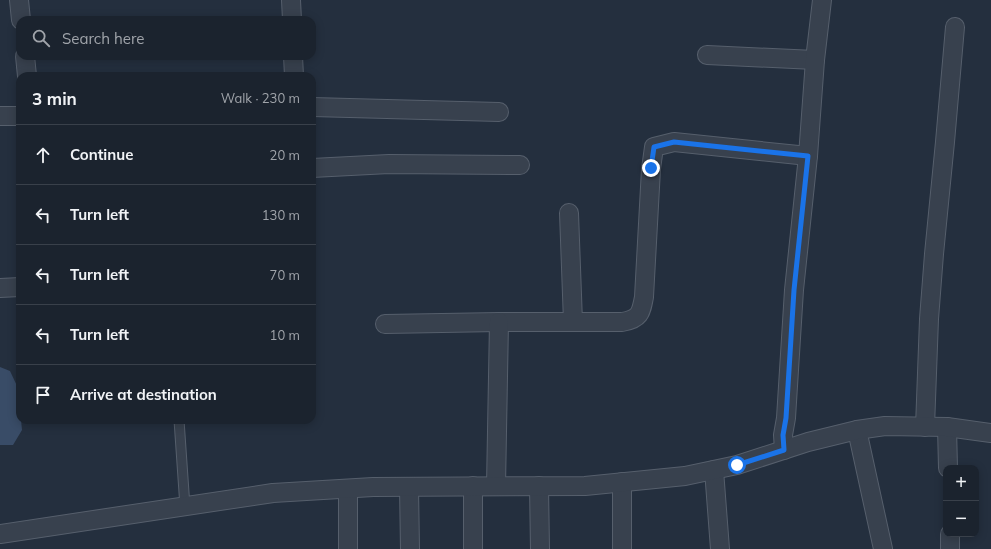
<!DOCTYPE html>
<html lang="en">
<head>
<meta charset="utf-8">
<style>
  :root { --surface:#1b232e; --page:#282f3a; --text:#f1f3f6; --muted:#a0a4aa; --line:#39404a }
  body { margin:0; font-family:Mulish,sans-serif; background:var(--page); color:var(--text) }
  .controls { position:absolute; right:12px; bottom:12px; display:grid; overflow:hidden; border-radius:8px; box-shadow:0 2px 10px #0003 }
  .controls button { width:36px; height:36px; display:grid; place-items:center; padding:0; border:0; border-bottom:1px solid var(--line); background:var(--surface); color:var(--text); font:20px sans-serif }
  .stop { position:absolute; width:12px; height:12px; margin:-9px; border:3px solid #1a73e8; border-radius:50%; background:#fff }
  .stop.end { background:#1a73e8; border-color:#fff; box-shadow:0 1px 4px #0008 }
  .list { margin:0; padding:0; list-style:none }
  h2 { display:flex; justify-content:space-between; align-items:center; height:52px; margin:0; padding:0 16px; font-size:17px }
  h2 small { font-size:13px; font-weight:400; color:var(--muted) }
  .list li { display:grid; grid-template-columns:26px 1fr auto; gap:12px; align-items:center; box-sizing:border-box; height:60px; padding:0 16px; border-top:1px solid var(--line) }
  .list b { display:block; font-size:15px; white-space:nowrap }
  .list em { font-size:13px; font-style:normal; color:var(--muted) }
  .icon { flex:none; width:22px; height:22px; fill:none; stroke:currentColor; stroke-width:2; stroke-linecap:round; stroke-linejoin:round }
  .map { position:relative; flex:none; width:991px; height:549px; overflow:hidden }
  .search { position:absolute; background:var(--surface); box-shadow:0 2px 10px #0003; left:16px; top:16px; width:300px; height:44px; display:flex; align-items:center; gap:10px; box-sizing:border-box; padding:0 14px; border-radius:12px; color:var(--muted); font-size:15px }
  .panel { position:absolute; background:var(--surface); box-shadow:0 2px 10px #0003; left:16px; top:72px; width:300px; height:352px; border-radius:12px }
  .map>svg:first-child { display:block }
</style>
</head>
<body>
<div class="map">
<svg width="991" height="549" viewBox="0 0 991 549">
  <rect width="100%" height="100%" fill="#242f3e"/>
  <polygon fill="#394c67" points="0,367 10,371 18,388 20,420 21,420 22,430 13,445 0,445"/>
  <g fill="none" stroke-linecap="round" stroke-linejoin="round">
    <defs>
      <polyline id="lane" points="179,420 185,507"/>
      <g id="street">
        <polyline points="19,0 21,20"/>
        <polyline points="291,0 292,20"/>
        <polyline points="707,55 815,60"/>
        <polyline points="25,56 27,76"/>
        <polyline points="293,56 294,76"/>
        <polyline points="312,107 499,112"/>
        <polyline points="0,116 20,116"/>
        <polyline points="312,168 389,164 520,165"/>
        <polyline points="569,213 573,322"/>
        <polyline points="0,288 20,287"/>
        <path d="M385 324 499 322H622C640 319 641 313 644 297L651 169 654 147 674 142 808 156"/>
        <polyline points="925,427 929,319 934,254 945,142 955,27"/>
        <polyline points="947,427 948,468"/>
        <polyline points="857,430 883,549"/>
        <polyline points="784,450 783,435 786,418 794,290 808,156 815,60 822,0"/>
        <polyline points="714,470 720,549"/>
        <polyline points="622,482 622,549"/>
        <polyline points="473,486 473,549"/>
        <polyline points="496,486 499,322"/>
        <polyline points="539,486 540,549"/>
        <polyline points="409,487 410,549"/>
        <polyline points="348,489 348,549"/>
        <polyline points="0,534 273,493 373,487 585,486 685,476 737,465 808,442 857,430 885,426 947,427 991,433"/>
        <polyline points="950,534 950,549"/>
      </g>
    </defs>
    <use href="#lane" stroke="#565f6c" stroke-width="11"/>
    <use href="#street" stroke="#565f6c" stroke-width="20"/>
    <use href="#lane" stroke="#38414e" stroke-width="9"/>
    <use href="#street" stroke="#38414e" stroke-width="18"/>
  </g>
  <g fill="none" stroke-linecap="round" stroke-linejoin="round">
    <polyline stroke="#1a73e8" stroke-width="5" points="651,168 654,147 674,142 808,156 794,290 786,418 783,435 784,450 737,465"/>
  </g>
</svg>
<div class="controls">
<button>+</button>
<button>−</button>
</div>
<div class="stop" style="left:737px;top:465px"></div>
<div class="stop end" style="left:651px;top:168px"></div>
<div class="search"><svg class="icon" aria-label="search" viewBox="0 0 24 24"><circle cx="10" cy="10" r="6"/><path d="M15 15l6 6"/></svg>Search here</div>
<section class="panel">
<h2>3 min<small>Walk · 230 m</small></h2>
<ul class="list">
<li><svg class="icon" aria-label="ahead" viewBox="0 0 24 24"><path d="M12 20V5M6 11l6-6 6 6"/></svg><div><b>Continue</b></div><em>20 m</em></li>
<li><svg class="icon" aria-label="left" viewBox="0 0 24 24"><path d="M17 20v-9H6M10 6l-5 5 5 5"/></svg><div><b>Turn left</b></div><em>130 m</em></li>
<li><svg class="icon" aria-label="left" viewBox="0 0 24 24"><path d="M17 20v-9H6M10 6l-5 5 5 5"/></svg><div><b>Turn left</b></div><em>70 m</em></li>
<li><svg class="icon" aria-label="left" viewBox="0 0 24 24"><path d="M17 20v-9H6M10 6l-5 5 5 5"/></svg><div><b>Turn left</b></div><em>10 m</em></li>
<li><svg class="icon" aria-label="arrive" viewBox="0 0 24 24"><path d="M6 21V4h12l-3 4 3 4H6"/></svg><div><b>Arrive at destination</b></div></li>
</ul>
</section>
</div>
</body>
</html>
